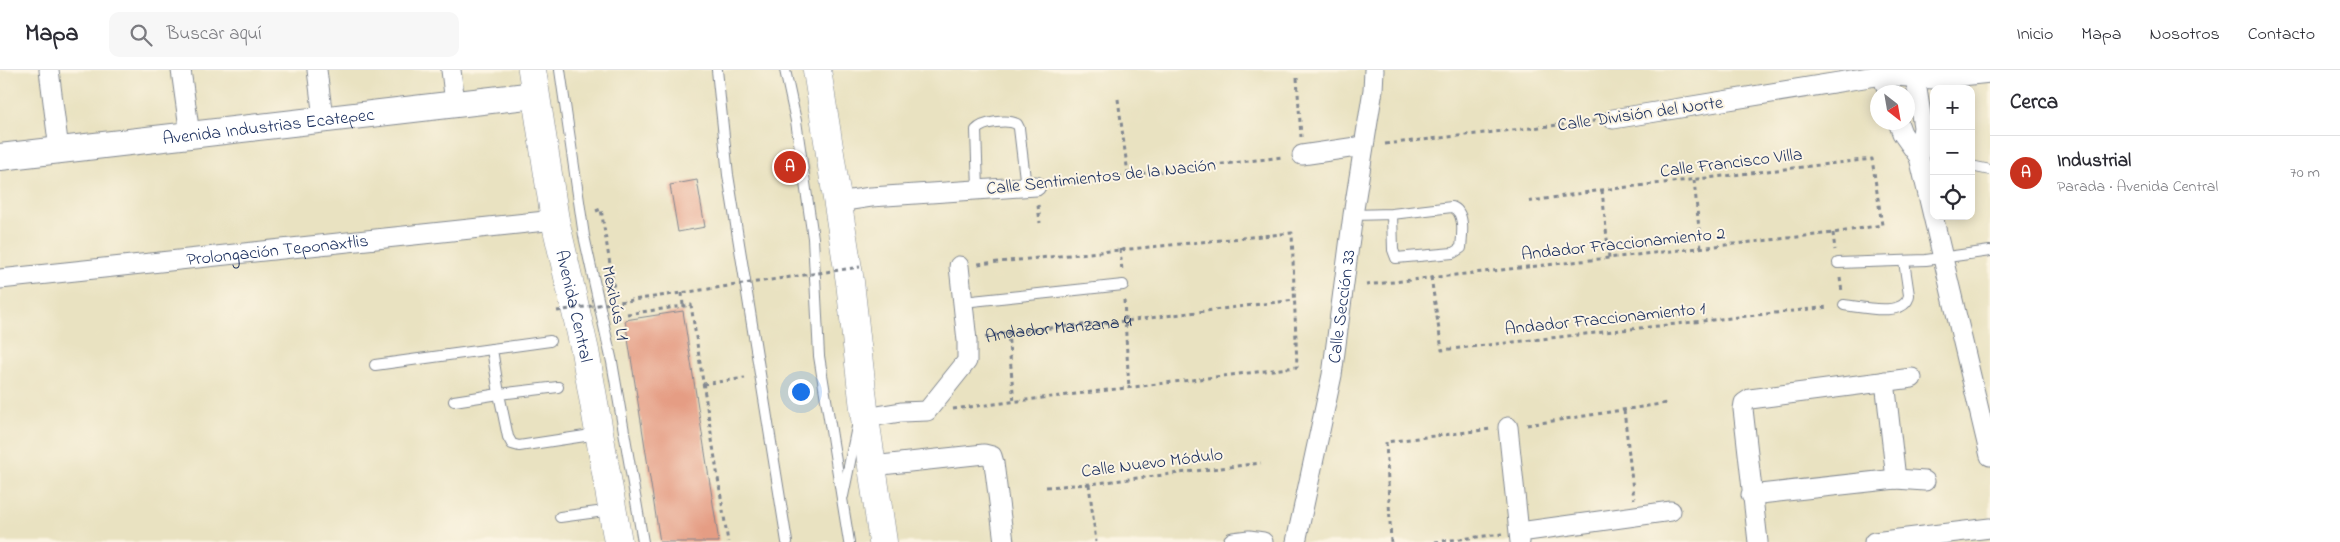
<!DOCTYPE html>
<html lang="es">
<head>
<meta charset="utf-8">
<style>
  :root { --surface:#fff; --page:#f7f7f7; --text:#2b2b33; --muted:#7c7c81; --line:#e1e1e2; --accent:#c8321e }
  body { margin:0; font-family:"Indie Flower",sans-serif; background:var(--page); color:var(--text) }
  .controls { position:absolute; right:15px; top:15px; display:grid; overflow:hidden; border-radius:10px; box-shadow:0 2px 12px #0003 }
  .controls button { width:45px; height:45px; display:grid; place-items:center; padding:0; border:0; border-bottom:1px solid var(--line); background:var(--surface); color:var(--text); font:25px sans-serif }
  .compass { position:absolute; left:1870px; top:15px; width:45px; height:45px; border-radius:50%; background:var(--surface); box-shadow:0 2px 12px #0003; rotate:149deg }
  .you { position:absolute; left:800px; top:321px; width:18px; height:18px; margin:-12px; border:4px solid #fff; border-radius:50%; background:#1a73e8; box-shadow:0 0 0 8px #1a73e833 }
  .badge { display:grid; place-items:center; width:32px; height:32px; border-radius:50%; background:var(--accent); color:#fff; font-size:16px; font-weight:700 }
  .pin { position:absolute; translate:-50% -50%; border:2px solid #fff; box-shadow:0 1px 5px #0006 }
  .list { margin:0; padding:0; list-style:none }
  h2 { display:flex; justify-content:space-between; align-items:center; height:65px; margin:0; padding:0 20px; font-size:21px }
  h2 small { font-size:16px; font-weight:400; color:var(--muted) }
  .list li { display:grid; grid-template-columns:32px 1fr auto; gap:15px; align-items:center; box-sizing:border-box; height:75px; padding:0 20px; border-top:1px solid var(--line) }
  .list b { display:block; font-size:19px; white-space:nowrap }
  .list p { margin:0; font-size:16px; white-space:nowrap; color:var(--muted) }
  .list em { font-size:16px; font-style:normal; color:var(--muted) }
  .icon { flex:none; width:28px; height:28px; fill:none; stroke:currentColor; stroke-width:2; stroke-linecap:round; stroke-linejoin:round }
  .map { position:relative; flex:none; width:1990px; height:472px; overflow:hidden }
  header { display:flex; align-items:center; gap:30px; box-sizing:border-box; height:70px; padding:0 25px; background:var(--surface); border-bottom:1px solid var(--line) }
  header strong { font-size:24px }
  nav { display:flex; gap:28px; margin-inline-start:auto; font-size:18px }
  .search { width:350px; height:45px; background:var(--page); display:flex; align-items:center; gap:12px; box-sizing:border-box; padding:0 18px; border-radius:10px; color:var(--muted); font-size:19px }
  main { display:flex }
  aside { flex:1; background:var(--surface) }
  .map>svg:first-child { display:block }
</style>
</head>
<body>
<header>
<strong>Mapa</strong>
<div class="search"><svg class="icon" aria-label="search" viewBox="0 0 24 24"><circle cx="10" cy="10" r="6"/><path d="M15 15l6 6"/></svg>Buscar aquí</div>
<nav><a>Inicio</a><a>Mapa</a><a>Nosotros</a><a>Contacto</a></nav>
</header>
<main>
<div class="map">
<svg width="1990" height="472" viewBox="0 0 1990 472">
  <rect width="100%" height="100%" fill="#fcf5e5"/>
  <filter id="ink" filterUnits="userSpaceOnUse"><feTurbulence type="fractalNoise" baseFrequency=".02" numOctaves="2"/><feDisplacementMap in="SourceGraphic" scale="10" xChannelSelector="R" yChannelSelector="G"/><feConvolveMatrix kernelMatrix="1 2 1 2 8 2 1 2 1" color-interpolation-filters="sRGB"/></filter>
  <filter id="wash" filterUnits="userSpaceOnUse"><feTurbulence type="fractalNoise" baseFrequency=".0096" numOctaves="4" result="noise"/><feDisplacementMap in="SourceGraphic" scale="20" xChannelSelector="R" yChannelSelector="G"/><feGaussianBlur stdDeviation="1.12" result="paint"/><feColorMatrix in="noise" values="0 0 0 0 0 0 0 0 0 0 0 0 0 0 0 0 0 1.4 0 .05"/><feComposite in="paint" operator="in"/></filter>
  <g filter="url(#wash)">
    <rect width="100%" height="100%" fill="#e9e2c1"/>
    <g id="blocks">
      <g fill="#e59d84">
        <polygon points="697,110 705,157 678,162 670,115"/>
        <polygon points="683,241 719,472 660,472 625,250"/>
      </g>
    </g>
  </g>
  <g filter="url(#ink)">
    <use href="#blocks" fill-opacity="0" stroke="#828890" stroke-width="1"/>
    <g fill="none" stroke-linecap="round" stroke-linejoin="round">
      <defs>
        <g id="lane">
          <polyline points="560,0 584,166 612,292 643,472"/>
          <polyline points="717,0 728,105 787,472"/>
          <polyline points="785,0 796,51 813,168 819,286 849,472"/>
          <polyline points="1971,96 1990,100"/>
          <path d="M978 119 976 60C983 52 1007 49 1017 54L1019 58 1026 117"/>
          <path d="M1353 145 1392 144 1452 137C1466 142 1462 166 1461 178L1453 183 1396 188 1393 180 1392 144"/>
          <polyline points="1838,193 1926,190 1990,181"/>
          <polyline points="963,232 1123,215"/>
          <path d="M1844 235C1861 237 1906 248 1909 225L1904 191"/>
          <polyline points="375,295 492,279"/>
          <polyline points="558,317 499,324 508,367 512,374 519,376 598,364"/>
          <polyline points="454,331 499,324 492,279 550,271"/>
          <polyline points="843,426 857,357"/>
          <polyline points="560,447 612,440"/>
        </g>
        <g id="street">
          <polyline points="49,0 59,80"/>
          <polyline points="181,0 190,65"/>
          <polyline points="317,0 323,48"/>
          <polyline points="451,0 455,33"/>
          <polyline points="1880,0 1888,22"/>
          <polyline points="1914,0 1923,57 1919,87"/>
          <polyline points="1613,49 1882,5 1933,9 1990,3"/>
          <polyline points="1898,52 1902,63 1919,87 1990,386"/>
          <polyline points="1302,85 1363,76"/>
          <polyline points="838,132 871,127 1036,116"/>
          <path id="s2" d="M0 209 555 150"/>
          <polyline points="1885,311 1896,409"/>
          <polyline points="865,348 901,342 927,341 967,291 967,271 959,196"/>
          <polyline points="1508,357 1520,472"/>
          <polyline points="872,396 984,384 992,386 994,393 1004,472"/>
          <polyline points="1751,425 1896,409 1925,411"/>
          <polyline points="1520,462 1671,441"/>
          <polyline points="1233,472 1249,470 1263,472"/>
          <path id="s3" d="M1296 472 1332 305 1353 145 1373 20 1374 0"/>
          <polyline points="1758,472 1743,339 1744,333 1750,329 1912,308"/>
          <polyline points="1874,472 1990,458"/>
        </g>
        <g id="secondary">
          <path id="s4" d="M0 87 535 25"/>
        </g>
        <g id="highway">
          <path id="s5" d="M532 0 555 150 585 281 618 472"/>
          <polyline points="817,0 850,212 865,348 883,472"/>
        </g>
      </defs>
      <use href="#lane" stroke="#828890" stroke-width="12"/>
      <use href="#street" stroke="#828890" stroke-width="21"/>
      <use href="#secondary" stroke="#828890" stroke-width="28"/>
      <use href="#highway" stroke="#828890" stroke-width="29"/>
      <g stroke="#828890" stroke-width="3" stroke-dasharray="4 4" stroke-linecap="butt">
        <polyline points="1297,8 1301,67"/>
        <polyline points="1118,29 1128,104"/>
        <polyline points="1385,74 1595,51"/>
        <polyline points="1694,110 1701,178"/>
        <polyline points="1054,114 1283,87"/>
        <polyline points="1602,120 1609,188"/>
        <polyline points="1038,135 1040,153"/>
        <polyline points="596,141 601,139 615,225"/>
        <polyline points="1833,163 1835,180"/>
        <polyline points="1120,179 1122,201"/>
        <polyline points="1431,207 1442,280 1829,237"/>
        <polyline points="1840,208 1842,222"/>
        <polyline points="1366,215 1833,163 1882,155 1872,89 1602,120 1526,132"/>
        <polyline points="682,223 683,236"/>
        <polyline points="1124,230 1129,319"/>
        <polyline points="627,244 691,235 728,472"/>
        <polyline points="1008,262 1014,333"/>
        <path id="s1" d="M985 267 1008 262 1125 251 1294 230"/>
        <polyline points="703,314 745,308"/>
        <polyline points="953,339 1297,297 1292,163 978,194"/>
        <polyline points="1624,340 1634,429"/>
        <polyline points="1527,355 1667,333"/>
        <polyline points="1089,414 1096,472"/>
        <polyline points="1046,417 1089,414 1261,393"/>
        <polyline points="1391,472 1386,372 1491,359"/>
        <polyline points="1435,472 1502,464"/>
      </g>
      <use href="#lane" stroke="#fff" stroke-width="10"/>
      <use href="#street" stroke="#fff" stroke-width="19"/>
      <use href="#secondary" stroke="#fff" stroke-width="26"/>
      <use href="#highway" stroke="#fff" stroke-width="28"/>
      <polyline stroke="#828890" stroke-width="3" stroke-dasharray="4 4" stroke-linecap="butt" points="557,241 860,197"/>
    </g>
  </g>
  <g text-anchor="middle" stroke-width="4" stroke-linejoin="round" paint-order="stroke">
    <g font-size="18" fill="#1b2f5e" stroke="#fcf5e5">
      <text transform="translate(1640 43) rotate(-8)" y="6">Calle División del Norte</text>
      <text dy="6" stroke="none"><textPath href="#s4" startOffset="270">Avenida Industrias Ecatepec</textPath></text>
      <text transform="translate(1731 92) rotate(-7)" y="6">Calle Francisco Villa</text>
      <text transform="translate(1101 106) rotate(-6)" y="6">Calle Sentimientos de la Nación</text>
      <text transform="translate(1623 173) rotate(-6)" y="6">Andador Fraccionamiento 2</text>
      <text dy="6" stroke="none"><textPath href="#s2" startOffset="279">Prolongación Teponaxtlis</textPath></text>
      <text transform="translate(616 233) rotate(78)" y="6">Mexibús L1</text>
      <text dy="6" stroke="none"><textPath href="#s5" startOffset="240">Avenida Central</textPath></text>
      <text dy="6" stroke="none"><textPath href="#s3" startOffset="240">Calle Sección 33</textPath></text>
      <text transform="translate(1605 248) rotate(-6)" y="6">Andador Fraccionamiento 1</text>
      <text dy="6" stroke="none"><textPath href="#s1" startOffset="74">Andador Manzana 4</textPath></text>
      <text transform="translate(1152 392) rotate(-7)" y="6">Calle Nuevo Módulo</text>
    </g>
  </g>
</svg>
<div class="controls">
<button>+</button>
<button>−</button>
<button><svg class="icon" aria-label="locate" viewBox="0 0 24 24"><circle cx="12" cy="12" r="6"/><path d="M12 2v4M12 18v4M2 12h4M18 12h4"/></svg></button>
</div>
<svg class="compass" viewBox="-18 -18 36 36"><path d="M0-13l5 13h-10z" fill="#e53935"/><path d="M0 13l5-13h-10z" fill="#7c7c81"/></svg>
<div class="you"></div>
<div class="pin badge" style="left:790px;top:97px">A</div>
</div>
<aside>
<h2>Cerca<small></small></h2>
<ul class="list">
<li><span class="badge">A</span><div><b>Industrial</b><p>Parada · Avenida Central</p></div><em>70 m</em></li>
</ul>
</aside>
</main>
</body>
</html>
